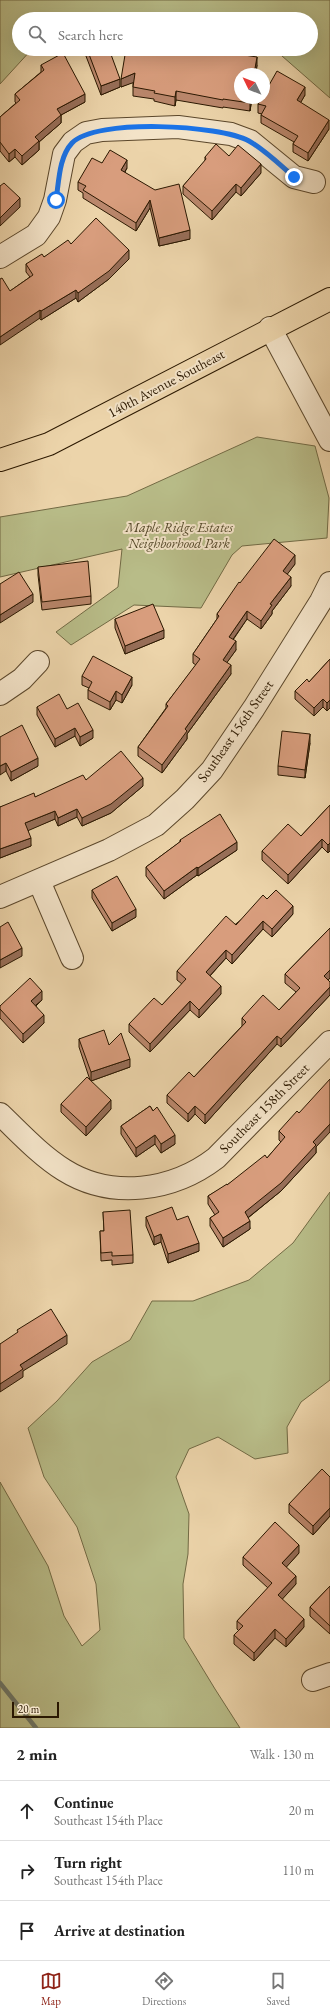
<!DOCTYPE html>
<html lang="en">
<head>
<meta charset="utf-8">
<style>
  :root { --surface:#fff; --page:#f6f6f6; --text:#222; --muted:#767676; --line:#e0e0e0; --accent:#8f2418 }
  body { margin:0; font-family:"EB Garamond",serif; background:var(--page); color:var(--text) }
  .compass { position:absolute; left:234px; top:68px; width:36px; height:36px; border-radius:50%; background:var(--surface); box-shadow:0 4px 16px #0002; rotate:313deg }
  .scale { position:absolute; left:12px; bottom:10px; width:47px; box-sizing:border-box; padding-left:4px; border:2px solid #2b1801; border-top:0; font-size:11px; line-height:14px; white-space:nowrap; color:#2b1801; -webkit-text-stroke:3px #f3e3c8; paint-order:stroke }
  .stop { position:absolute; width:12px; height:12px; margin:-9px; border:3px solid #1a73e8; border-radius:50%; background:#fff }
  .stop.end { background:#1a73e8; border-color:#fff; box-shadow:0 1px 4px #0008 }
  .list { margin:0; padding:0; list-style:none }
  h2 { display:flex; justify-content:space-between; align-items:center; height:52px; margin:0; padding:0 16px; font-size:17px }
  h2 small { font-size:13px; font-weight:400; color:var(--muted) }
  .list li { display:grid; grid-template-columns:26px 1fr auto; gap:12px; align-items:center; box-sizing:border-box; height:60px; padding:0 16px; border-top:1px solid var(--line) }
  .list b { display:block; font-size:15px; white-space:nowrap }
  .list p { margin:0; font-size:13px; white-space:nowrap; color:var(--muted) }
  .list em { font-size:13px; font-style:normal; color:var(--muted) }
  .icon { flex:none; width:22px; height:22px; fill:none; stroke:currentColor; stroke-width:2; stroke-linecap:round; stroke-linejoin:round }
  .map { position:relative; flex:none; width:330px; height:1728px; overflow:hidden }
  .search { position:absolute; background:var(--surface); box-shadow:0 4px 16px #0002; left:12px; right:12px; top:12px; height:44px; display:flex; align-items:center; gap:10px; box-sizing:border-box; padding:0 14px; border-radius:22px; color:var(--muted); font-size:15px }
  .sheet { height:232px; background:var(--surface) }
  nav { display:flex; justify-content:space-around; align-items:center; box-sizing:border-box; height:56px; border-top:1px solid var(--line); background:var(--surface); font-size:11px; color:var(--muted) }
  nav a { display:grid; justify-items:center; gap:2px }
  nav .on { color:var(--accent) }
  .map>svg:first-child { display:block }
</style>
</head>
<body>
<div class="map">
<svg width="330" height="1728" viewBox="0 0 330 1728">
  <rect width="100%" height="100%" fill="#ecd4aa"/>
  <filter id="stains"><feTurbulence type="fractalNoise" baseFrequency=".005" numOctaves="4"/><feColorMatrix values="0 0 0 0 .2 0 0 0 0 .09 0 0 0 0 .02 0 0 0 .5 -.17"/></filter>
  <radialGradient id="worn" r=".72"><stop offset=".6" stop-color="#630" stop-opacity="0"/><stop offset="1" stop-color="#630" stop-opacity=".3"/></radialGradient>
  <g fill="#b8bc88" stroke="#726a44">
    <polygon points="0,0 330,0 330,98 274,49 311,49 311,19 19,19 19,49 32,49 0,84"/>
    <polygon points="257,437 315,446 329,498 327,538 242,546 232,555 201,608 134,605 71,645 56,632 118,587 122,549 0,577 0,517 127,496"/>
    <polygon points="330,1192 330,1380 301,1402 287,1427 288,1453 255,1459 218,1437 189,1449 176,1477 189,1514 188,1554 183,1584 184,1638 215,1689 240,1728 0,1728 0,1482 48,1566 64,1616 82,1646 100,1630 96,1584 77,1527 44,1477 28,1428 57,1401 92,1362 130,1340 152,1301 193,1301 249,1280 293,1243"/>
  </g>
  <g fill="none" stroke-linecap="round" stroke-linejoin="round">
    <polyline stroke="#6d7769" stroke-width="4.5" points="0,1683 36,1728"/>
    <defs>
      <g id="minor">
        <polyline points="0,257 36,235 49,217 55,200 64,154 73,142 86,133 102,130 178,127 231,134 250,141 294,177 314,182"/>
        <polyline points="270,328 330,440"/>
        <polyline points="0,694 22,679 38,662"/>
        <polyline points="39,881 72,958"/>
        <polyline points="0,897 109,850 156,825 185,799 212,770 254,708 321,601 330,583"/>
        <path d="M0 1114C20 1133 40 1155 64 1170 112 1200 173 1191 216 1158L330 1042"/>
        <polyline points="313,1680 330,1674"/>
      </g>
      <polyline id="major" points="0,460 49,444 330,299"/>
    </defs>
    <use href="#minor" stroke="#5b472b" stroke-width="24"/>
    <use href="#major" stroke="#2b1801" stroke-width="24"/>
    <use href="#minor" stroke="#f3e3c8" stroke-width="22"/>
    <use href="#major" stroke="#ecd4aa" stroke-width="22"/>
  </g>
  <g fill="#ba876c" stroke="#2b1801">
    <polygon points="84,49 109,49 120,87 101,95 84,51"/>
    <polygon points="163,52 199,54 257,65 250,111 223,107 223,108 176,100 175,106 154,101 154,99 133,96 133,82 121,87"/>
    <polygon points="41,65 85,102 61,115 61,123 39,142 39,150 22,165 15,157 9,162 0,151 0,117 16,103 15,102 15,94 41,72"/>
    <polygon points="305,95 300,103 329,129 308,161 293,152 293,144 294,142 261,123 261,115 262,114 258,113 258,104"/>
    <polygon points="229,156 261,173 241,196 236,192 212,220 183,194 183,186 205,161 205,157"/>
    <polygon points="102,163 127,168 125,172 190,239 159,246 150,208 136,231 83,198 83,193 78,190 78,182"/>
    <polygon points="71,244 129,259 109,279 78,302 76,298 41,320 10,291 30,277 26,272 26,264 44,257"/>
    <polygon points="295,564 287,574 291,586 272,611 272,614 261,629 247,619 233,640 236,650 227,662 231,674 187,734 187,739 162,773 138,756 138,747 166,708 166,704 196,665 193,663 193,654 217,619 217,614 240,583"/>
    <polygon points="38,567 91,596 91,604 42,610 38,575"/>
    <polygon points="115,619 164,638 125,654 115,628"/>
    <polygon points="330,659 327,711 323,707 314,716 295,699 295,691 309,682"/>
    <polygon points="82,676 132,685 122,703 116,700 110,710 88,699 88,690 89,688 82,685"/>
    <polygon points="37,707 67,709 93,738 80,746 75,736 55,747 37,715"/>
    <polygon points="0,737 38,766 11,781 6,771"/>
    <polygon points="310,743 305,778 278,775 278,766"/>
    <polygon points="86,780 143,786 111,813 82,826 77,817 58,826 55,819 28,830 31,846 0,858 0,807 35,797"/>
    <polygon points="330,805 328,853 322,847 288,884 262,860 262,851 301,836"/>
    <polygon points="180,840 237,850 198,876 197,875 164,899 146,876 146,867 180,842"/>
    <polygon points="92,890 136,917 112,931 92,898"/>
    <polygon points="267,899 293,914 272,937 263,929 232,964 226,958 210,976 221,994 199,1018 190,1010 150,1052 129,1032 129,1024 162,1005 182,984 177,980 177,971"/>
    <polygon points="330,928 330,978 328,980 330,982 330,995 281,1047 277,1044 205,1124 195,1114 188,1122 167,1103 167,1095 194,1077 242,1026 242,1018 279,1010 296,992 285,983 285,974"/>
    <polygon points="42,1000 36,1006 44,1023 23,1043 0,1018 0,1006"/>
    <polygon points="79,1039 109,1045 130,1067 91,1081 111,1109 86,1136 61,1112 61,1104 90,1080 79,1047"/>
    <polygon points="150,1106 175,1144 161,1153 155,1144 136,1157 121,1134 121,1126"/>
    <polygon points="279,1131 316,1147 316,1153 281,1191 248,1218 250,1229 223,1247 210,1226 210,1218 215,1215 208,1204 208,1196 227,1185 267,1158 281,1142 279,1140"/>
    <polygon points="103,1212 133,1255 133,1263 112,1265 112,1260 101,1261 100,1231 104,1231"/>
    <polygon points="146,1217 177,1220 199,1251 168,1263 161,1242 154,1245 146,1226"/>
    <polygon points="330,1477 330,1516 313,1535 289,1513 289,1504"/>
    <polygon points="299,1553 286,1567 296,1584 282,1599 304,1627 286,1647 275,1638 254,1661 234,1644 234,1635 239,1631 237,1629 237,1621 268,1588 243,1565 243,1557"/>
    <polygon points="330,1586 330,1634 310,1616 310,1607"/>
  </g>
  <g fill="#976e58" stroke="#2b1801">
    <polygon points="257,57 257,65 256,74 254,74"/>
    <polygon points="135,73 135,82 121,87 121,79"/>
    <polygon points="120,79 120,87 101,95 101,86"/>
    <polygon points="305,87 305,95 297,109 297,100"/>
    <polygon points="176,91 176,100 175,106 175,97"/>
    <polygon points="85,94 85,102 61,115 61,123 39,142 39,150 22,165 22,156 35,137 57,109"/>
    <polygon points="250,98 252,98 250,111"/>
    <polygon points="329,120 329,129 308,161 308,153"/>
    <polygon points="15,149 15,157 9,162 9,154"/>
    <polygon points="127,160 127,168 121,178 121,170"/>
    <polygon points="261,164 261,173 241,196 241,188"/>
    <polygon points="236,184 236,192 212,220 212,211"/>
    <polygon points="20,198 20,207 0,226 0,218"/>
    <polygon points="150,200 150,208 136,231 136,223"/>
    <polygon points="190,230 190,239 159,246 159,238"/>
    <polygon points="129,250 129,259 109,279 78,302 78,293"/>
    <polygon points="76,290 76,298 41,320 41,311"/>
    <polygon points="40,310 40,318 0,345 0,337"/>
    <polygon points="295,555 295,564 283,580 283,571"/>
    <polygon points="291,577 291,586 272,611 272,614 261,629 261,621 270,604"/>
    <polygon points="33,594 33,602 0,623 0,615"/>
    <polygon points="247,611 247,619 229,645 229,637"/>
    <polygon points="164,630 164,638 125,654 125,646"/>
    <polygon points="236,641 236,650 223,668 223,660"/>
    <polygon points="231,665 231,674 187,734 187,739 162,773 162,765 185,729"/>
    <polygon points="132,677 132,685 122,703 122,695"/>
    <polygon points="116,691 116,700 110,710 110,702"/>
    <polygon points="323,699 323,707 314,716 314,708"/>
    <polygon points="330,700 330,708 327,711 327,703"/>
    <polygon points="75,728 75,736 55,747 55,739"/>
    <polygon points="93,730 93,738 80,746 80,737"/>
    <polygon points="310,734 310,743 305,778 305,770"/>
    <polygon points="38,758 38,766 11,781 11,772"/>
    <polygon points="6,763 6,771 0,775 0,766"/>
    <polygon points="143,778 143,786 111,813 82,826 82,818"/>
    <polygon points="77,809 77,817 58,826 58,818"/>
    <polygon points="55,811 55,819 25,832 25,823"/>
    <polygon points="31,838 31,846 0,858 0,849"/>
    <polygon points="322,839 322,847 288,884 288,875"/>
    <polygon points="237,842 237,850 198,876 198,868"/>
    <polygon points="330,843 330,851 328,853 328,845"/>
    <polygon points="197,867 197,875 164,899 164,891"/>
    <polygon points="293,906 293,914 272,937 272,929"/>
    <polygon points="136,909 136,917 112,931 112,923"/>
    <polygon points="263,921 263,929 232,964 232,955"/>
    <polygon points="22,948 22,956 0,968 0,960"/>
    <polygon points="226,950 226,958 206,980 206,972"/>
    <polygon points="330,970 330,978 324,985 324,976"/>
    <polygon points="221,986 221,994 199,1018 199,1010"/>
    <polygon points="330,987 330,995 281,1047 281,1039"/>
    <polygon points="42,991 42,1000 31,1009 31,1001"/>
    <polygon points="190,1001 190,1010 150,1052 150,1044"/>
    <polygon points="44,1015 44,1023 23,1043 23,1034"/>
    <polygon points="277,1036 277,1044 205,1124 205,1115"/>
    <polygon points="130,1059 130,1067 91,1081 91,1072"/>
    <polygon points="111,1100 111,1109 86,1136 86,1127"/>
    <polygon points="195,1106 195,1114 188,1122 188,1114"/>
    <polygon points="330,1124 330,1132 316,1147 316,1153 281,1191 245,1220 245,1212"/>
    <polygon points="155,1135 155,1144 136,1157 136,1148"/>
    <polygon points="175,1135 175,1144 161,1153 161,1144"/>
    <polygon points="250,1221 250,1229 223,1247 223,1238"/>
    <polygon points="161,1234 161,1242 154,1245 154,1237"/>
    <polygon points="199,1243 199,1251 168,1263 168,1254"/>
    <polygon points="67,1335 67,1344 23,1371 23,1377 0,1392 0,1384 20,1365"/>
    <polygon points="330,1508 330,1516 313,1535 313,1526"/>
    <polygon points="299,1545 299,1553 282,1572 282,1563"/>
    <polygon points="296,1576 296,1584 278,1604 278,1595"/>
    <polygon points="304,1619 304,1627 286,1647 286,1639"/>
    <polygon points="275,1629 275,1638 254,1661 254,1653"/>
  </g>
  <g fill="#d89d7d" stroke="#2b1801">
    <polygon points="87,49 109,49 120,79 101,86"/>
    <polygon points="126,49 142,49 163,52 163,49 176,49 199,54 200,49 206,49 257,57 254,74 240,74 240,98 250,98 250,103 223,99 223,100 176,91 175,97 154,93 155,91 133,87 135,73 121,79"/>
    <polygon points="63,53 85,94 57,109 61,115 35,137 39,141 22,156 15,149 9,154 0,142 0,117 20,100 15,94 44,70 41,65"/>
    <polygon points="277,71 305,87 297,100 329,120 308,153 293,144 298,136 261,115 266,106 258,104 262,98 264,98 264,94"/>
    <polygon points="216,144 229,156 238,145 261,164 241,188 236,184 212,211 183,186 206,159 205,157"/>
    <polygon points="110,150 127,160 121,170 155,190 179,184 190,230 159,238 150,200 136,223 83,190 86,186 78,182 92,158 102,163"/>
    <polygon points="4,183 20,198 0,218 0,186"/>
    <polygon points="96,218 129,250 109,271 78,293 76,290 41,311 40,310 0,337 0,279 2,278 10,291 33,275 26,264 42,254 44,257 68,240 71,244"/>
    <polygon points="274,539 295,555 283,571 291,577 270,604 272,605 261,621 247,611 229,637 236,641 223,660 231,665 185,729 187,731 162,765 138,747 168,706 166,704 200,659 193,654 219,616 217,614 239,582 240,583"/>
    <polygon points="88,561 91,596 42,602 38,567"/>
    <polygon points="19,572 33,594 0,615 0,584"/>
    <polygon points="153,604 164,630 125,646 115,619"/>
    <polygon points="93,656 132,677 122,695 116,691 110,702 88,690 92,682 82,676"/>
    <polygon points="330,659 330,700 327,703 323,699 314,708 295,691 307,679 309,682"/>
    <polygon points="59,694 67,709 78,703 93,730 80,737 75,728 55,739 37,707"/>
    <polygon points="22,725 38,758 11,772 6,763 0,766 0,737"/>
    <polygon points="282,731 310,734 305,770 278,766"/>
    <polygon points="121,751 143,778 111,804 82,818 77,809 58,818 55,811 25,823 31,838 0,849 0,807 34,793 35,797 83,775 86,780"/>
    <polygon points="330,805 330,843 328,845 322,839 288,875 262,851 288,824 301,836"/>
    <polygon points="220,814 237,842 198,868 197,867 164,891 146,867 181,841 180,840"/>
    <polygon points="117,876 136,909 112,923 92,890"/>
    <polygon points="276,890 293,906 272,929 263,921 232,955 226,950 206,972 221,986 199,1010 190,1001 150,1044 129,1024 154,998 162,1005 186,979 177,971 226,916 236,925 263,895 267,899"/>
    <polygon points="8,922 22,948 0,960 0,927"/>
    <polygon points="330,928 330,970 324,976 330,982 330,987 281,1039 277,1036 205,1115 195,1106 188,1114 167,1095 189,1072 194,1077 246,1022 242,1018 263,995 279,1010 300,988 285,974"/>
    <polygon points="30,978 42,991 31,1001 44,1015 23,1034 0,1009 0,1006"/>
    <polygon points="104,1030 109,1045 121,1033 130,1059 91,1072 79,1039"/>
    <polygon points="87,1077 111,1100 86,1127 61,1104"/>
    <polygon points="330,1079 330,1124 313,1142 316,1145 281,1183 245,1212 250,1221 223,1238 210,1218 219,1212 208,1196 227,1184 227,1185 265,1155 267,1158 285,1137 279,1131 297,1111 299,1113"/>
    <polygon points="150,1106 153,1111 157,1107 175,1135 161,1144 155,1135 136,1148 121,1126"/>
    <polygon points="172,1207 177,1220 188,1216 199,1243 168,1254 161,1234 154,1237 146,1217"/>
    <polygon points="130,1210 133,1255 112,1256 112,1252 101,1253 100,1231 104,1231 103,1212"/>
    <polygon points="51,1309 67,1335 20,1365 23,1369 0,1384 0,1344 18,1332 17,1330"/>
    <polygon points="322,1469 330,1477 330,1508 313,1526 289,1504"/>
    <polygon points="275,1522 299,1545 282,1563 296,1576 278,1595 304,1619 286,1639 275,1629 254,1653 234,1635 243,1626 237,1621 272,1583 243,1557"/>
    <polygon points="330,1586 330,1626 310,1607"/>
  </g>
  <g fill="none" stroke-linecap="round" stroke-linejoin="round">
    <path stroke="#1a73e8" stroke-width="5" d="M56 200C59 181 59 157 72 143 96 118 220 125 249 141 265 150 280 165 294 177"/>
  </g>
  <g text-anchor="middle" stroke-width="4" stroke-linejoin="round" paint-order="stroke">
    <g font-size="14" fill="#2b1801" stroke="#f3e3c8">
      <text transform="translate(166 383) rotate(-28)" y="5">140th Avenue Southeast</text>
      <text transform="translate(235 731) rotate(-55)" y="5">Southeast 156th Street</text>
      <text transform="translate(264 1108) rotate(-45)" y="5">Southeast 158th Street</text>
    </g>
    <g font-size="14" font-style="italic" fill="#55492a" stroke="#f3e3c8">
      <text x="179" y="532">Maple Ridge Estates<tspan x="179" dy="16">Neighborhood Park</tspan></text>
    </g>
  </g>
  <rect width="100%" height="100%" filter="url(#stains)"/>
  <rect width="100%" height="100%" fill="url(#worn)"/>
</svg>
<svg class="compass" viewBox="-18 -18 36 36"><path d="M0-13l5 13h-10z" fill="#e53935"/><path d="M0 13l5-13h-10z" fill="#767676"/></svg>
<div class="scale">20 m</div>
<div class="stop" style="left:56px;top:200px"></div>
<div class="stop end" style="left:294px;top:177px"></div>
<div class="search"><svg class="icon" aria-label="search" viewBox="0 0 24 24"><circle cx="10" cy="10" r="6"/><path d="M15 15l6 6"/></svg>Search here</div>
</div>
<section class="sheet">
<h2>2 min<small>Walk · 130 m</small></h2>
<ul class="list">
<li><svg class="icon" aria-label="ahead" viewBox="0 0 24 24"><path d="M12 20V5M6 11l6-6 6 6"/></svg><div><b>Continue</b><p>Southeast 154th Place</p></div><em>20 m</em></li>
<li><svg class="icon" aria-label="right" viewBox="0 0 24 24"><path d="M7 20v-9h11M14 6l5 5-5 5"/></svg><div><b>Turn right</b><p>Southeast 154th Place</p></div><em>110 m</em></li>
<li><svg class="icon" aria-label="arrive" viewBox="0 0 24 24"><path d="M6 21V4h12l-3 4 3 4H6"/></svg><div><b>Arrive at destination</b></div></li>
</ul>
</section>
<nav>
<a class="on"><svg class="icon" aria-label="map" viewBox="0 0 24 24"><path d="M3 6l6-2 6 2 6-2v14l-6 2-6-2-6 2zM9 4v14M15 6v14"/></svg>Map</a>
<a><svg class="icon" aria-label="directions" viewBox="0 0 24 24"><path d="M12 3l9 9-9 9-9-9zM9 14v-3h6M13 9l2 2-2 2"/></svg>Directions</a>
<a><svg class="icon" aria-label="saved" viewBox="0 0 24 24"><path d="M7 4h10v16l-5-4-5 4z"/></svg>Saved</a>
</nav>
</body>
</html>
